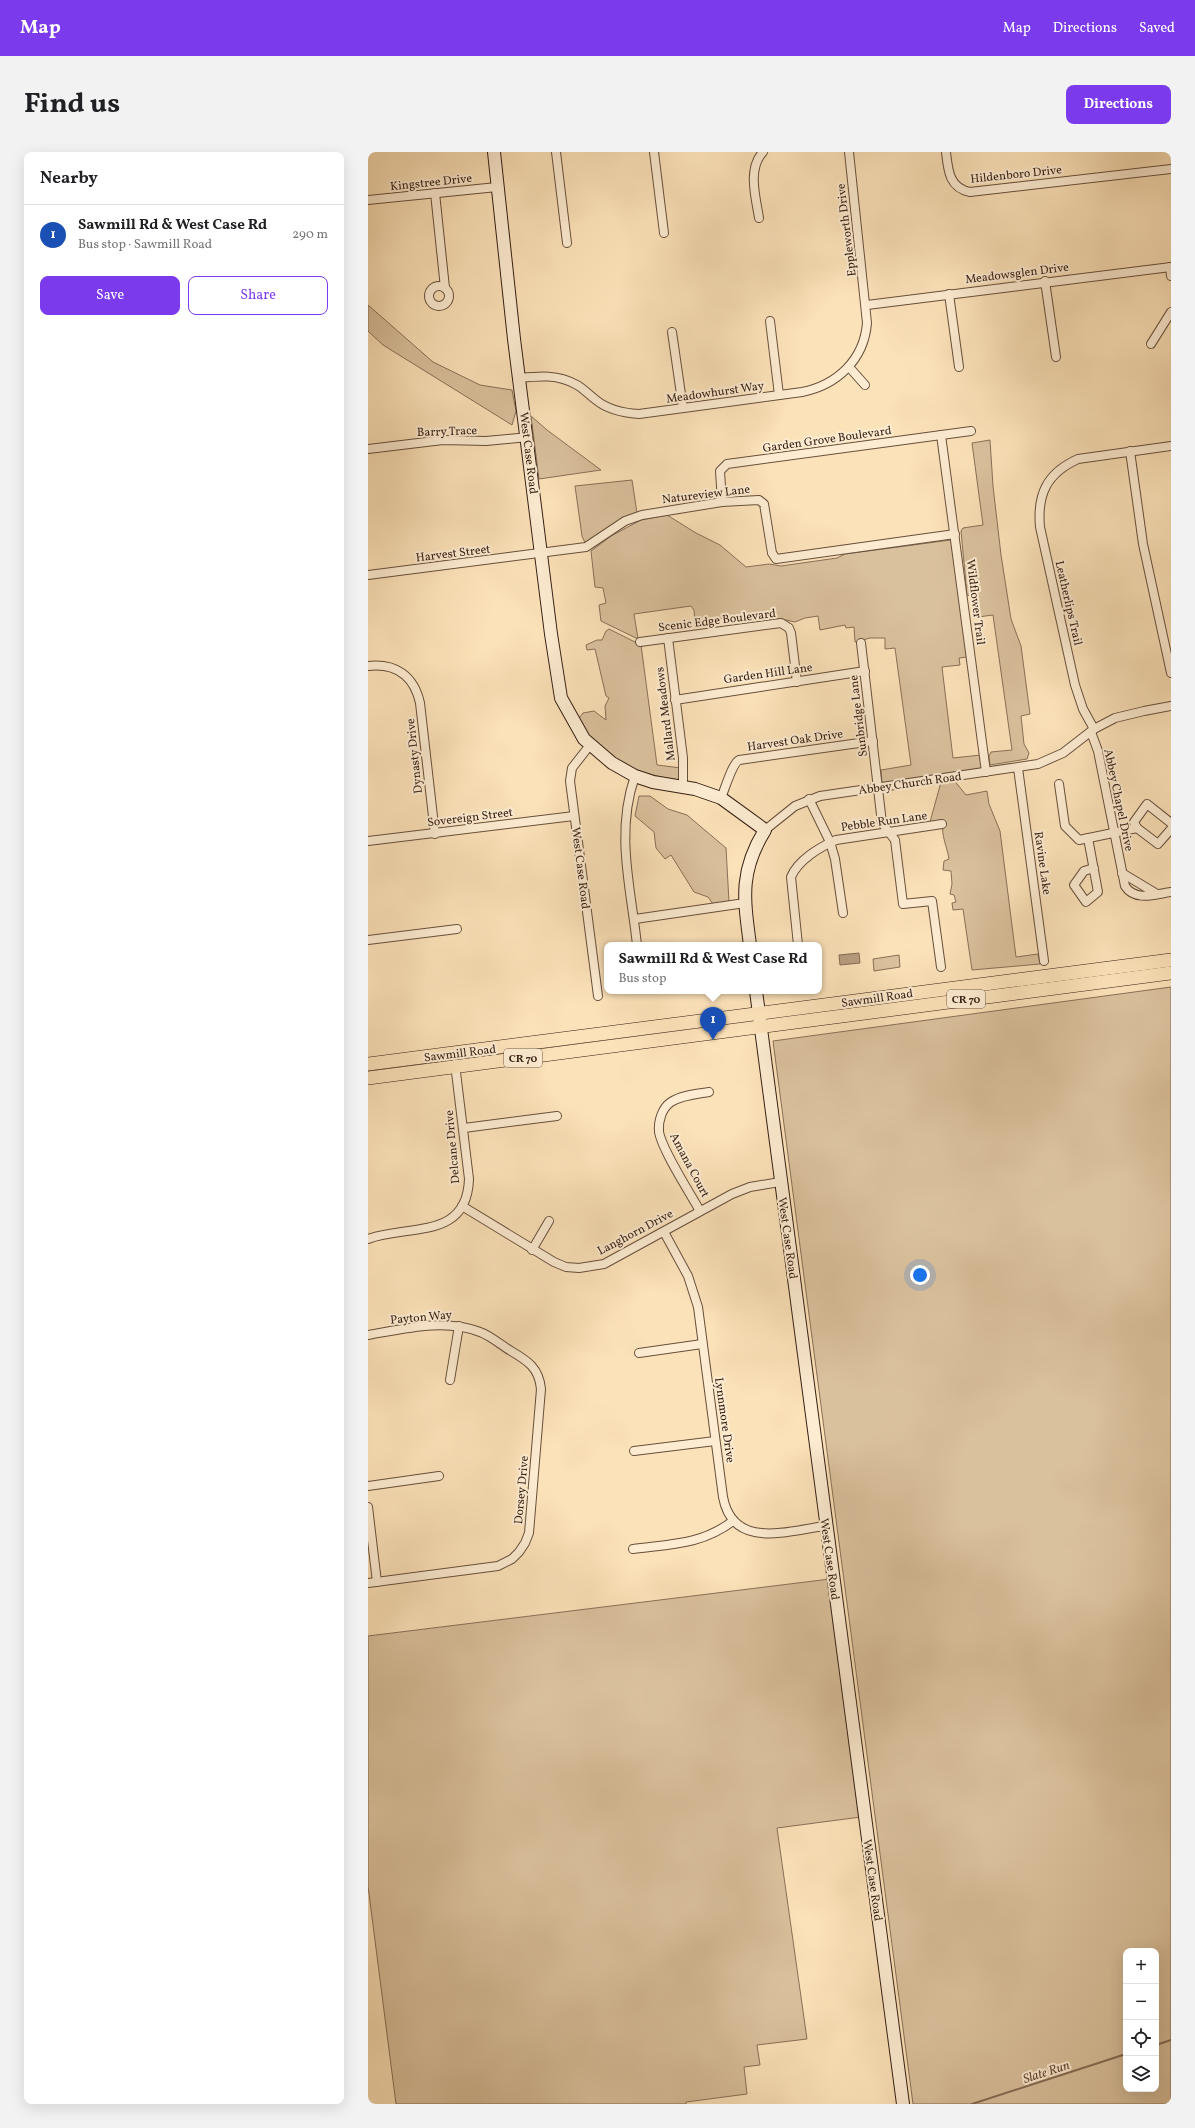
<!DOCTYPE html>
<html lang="en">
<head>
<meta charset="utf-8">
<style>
  :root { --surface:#fff; --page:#f2f2f2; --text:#202124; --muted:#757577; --line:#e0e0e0; --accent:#7c3aed }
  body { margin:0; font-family:Vollkorn,serif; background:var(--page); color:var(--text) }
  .controls { position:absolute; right:12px; bottom:12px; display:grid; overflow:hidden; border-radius:8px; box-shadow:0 4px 16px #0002 }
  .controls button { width:36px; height:36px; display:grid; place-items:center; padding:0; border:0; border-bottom:1px solid var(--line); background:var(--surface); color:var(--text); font:20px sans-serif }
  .you { position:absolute; left:552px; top:1123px; width:14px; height:14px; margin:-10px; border:3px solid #fff; border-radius:50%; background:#1a73e8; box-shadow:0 0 0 6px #1a73e833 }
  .badge { display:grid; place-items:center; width:26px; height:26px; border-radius:50%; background:var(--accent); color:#fff; font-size:13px; font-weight:700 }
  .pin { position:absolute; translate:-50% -33px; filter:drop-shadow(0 1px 2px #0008) }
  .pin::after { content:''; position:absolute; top:21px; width:14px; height:12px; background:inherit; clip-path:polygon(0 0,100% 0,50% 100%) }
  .popup { position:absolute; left:236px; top:790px; width:218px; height:52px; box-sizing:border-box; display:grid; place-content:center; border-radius:8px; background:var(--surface); filter:drop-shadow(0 1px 3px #0005); font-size:13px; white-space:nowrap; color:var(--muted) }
  .popup b { font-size:15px; color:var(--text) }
  .popup::after { content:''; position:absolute; left:50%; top:100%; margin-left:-8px; border:8px solid transparent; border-top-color:var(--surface) }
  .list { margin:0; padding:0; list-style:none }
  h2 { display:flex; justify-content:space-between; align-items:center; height:52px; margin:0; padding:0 16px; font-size:17px }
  h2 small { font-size:13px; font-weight:400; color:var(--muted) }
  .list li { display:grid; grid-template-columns:26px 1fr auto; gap:12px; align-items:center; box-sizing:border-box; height:60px; padding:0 16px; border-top:1px solid var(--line) }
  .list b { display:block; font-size:15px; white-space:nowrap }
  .list p { margin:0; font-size:13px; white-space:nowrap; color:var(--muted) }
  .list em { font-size:13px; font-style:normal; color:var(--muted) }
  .actions { display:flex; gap:8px; padding:12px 16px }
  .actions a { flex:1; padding:9px 0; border:1px solid var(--accent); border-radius:8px; text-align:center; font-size:14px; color:var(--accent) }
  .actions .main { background:var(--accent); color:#fff }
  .icon { flex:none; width:22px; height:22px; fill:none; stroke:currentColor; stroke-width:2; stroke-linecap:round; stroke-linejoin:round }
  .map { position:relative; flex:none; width:803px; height:1952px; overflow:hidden; border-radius:8px }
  header { display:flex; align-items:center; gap:24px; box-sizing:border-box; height:56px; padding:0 20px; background:var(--accent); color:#fff }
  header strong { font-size:19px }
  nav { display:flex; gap:22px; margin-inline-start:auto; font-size:14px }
  .intro { display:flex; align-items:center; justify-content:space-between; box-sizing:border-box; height:96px; padding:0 24px }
  h1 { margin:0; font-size:28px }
  .button { padding:10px 18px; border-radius:8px; background:var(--accent); color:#fff; font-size:14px; font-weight:700 }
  main { display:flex; gap:24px; padding:0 24px }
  aside { flex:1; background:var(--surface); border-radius:8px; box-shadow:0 4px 16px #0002 }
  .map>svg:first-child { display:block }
</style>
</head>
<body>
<header>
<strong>Map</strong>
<nav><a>Map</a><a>Directions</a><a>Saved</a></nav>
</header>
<div class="intro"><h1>Find us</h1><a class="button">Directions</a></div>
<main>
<aside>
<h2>Nearby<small></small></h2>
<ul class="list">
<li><span class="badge" style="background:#1a4fb4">1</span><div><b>Sawmill Rd &amp; West Case Rd</b><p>Bus stop · Sawmill Road</p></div><em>290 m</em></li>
</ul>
<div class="actions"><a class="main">Save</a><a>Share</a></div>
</aside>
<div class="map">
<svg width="803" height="1952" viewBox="0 0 803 1952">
  <rect width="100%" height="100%" fill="#fce2b9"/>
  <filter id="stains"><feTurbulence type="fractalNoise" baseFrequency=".005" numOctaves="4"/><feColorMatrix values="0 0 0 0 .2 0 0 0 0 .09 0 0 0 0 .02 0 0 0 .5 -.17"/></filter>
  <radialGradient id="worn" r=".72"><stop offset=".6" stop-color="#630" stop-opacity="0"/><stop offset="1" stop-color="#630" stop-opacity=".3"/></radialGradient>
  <g fill="#dac19d" stroke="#887058" fill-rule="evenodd">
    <polygon points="0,153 65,210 112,233 144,238 148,259 144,273 15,193 0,179"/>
    <polygon points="163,264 179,278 233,318 171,327"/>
    <polygon points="622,288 625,334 633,403 643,467 653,494 662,562 653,564 656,592 661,601 659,607 622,613 621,604 623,600 644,598 625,463 610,465 609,454 604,452 603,444 599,443 593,379 595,376 615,373 604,291"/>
    <polygon points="264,328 269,361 218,393 214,384 207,334"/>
    <polygon points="299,363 328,381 352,393 378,415 401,412 413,414 469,406 477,402 583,388 599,505 591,506 592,513 574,515 585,606 613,603 615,617 514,631 513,618 543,613 527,496 517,497 517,486 502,486 487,490 486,475 478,476 477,473 452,478 450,464 437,466 427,470 413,467 397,469 395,461 327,470 326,458 323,454 266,462 270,487 233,469 231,453 238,451 235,436 227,435 223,399 243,384 273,368"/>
    <path d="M241 477 273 493 289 613 313 616V628C278 625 245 611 221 586 216 581 214 572 211 566L215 561 226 559 238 568 237 554 241 546 238 544 227 497 219 498 218 493 229 488H234L238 479Z"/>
    <path d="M585 627 598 643 619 639 621 652 632 679 648 805 670 802 672 812 604 818 595 757 585 758 584 751 588 750 586 743 582 742 584 732 583 719 575 718 576 709 581 707C579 694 573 684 575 671L562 670 573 630Z"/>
    <polygon points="271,644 282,644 300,657 319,663 358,696 361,750 345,752 340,745 326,740 303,703 297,707 288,696 286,680 267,664"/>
    <polygon points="531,803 532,815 506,819 505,807"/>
    <path d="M803 835V1952H545L405 889ZM758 1799H788V1937H758Z"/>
    <polygon points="462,1427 493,1665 409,1676 439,1887 389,1893 392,1913 376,1915 379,1942 318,1950 318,1952 28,1952 0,1734 0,1484"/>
  </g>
  <polygon fill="#b89f81" stroke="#846b55" points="491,801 492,811 472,813 471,803"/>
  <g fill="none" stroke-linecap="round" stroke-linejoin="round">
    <g stroke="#846b55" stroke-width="2">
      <polyline points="788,1893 803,1888"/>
      <polyline points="604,1952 758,1902"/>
    </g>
    <defs>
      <g id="minor">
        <polyline points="188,0 199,91"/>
        <polyline points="286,0 296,81"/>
        <path d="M578 0C580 18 581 36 602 40L803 17"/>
        <polyline points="67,41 77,136"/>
        <polyline points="0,48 129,35"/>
        <path d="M391 66C388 46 379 17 395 0"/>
        <polyline points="802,115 803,124"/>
        <polyline points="677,129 688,205"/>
        <circle cx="71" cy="144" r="10"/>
        <polyline points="581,142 591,215"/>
        <polyline points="499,153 803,115"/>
        <polyline points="402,169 411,243"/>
        <polyline points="304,180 315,256"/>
        <polyline points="783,192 803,160"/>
        <polyline points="481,215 497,233"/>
        <path d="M152 226C171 224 190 222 209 233 216 237 221 243 228 248 240 258 256 261 271 262L434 240C469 233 496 208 499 171L481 0"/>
        <polyline points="573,283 618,620"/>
        <polyline points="0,297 75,288 118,289 160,285"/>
        <polyline points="762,299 775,392 803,521"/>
        <polyline points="354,350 352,319 359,312 603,279"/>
        <polyline points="0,423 218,395 257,369 274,363 354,350 391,348 396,352 404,401 408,407 587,382"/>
        <polyline points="300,486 315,606 315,635"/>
        <polyline points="272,490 413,471 421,476 423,481 429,530"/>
        <polyline points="493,491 514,671 527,688 535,752 564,749 573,815"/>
        <path d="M0 514C28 511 46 524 52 551L67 682"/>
        <polyline points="307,548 497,519"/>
        <path d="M726 577 715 557 707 533 672 375C669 342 679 321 710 307L803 294"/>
        <path d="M723 580 730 599 757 734C767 750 788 742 803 740"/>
        <polyline points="222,593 204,616 202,629 230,844"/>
        <polyline points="650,616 676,809"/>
        <path d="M267 624C247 681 263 736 269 793"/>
        <polyline points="691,632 697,674 711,688 769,676"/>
        <path d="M353 646C357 637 364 612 371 608L505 589"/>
        <polyline points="441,647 462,690 467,707 475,761"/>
        <polyline points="803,671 779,652 766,670 769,676 790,692 803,677"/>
        <polyline points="397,678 427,654 452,644 670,612 695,601 726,577 747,566 776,559 803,554"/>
        <polyline points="720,686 730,740 718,750 706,733 716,719 726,716"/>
        <polyline points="0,689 206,664"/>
        <polyline points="754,721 789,742"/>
        <polyline points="267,767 377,751"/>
        <polyline points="0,788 89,777"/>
        <path d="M430 793 423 725C430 708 452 695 468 688L574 672"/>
        <polyline points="96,976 189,964"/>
        <polyline points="94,1054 186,1110 198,1115 211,1116 236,1112 364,1042 382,1035 412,1030"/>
        <path d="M332 1059C322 1041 294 998 291 980 290 969 294 956 303 950 314 943 329 942 341 940"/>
        <path d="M296 1080 320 1124 330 1155 355 1345C365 1398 419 1379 457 1374"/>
        <path d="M0 1087C39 1072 99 1089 101 1027L87 912"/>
        <polyline points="164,1098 181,1069"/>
        <path d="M0 1183C35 1177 77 1166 112 1180 123 1184 133 1193 143 1199 160 1209 171 1216 173 1237L161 1381 157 1391 151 1400 144 1407 130 1414 0 1431"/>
        <polyline points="271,1201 334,1192"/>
        <polyline points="82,1228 91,1174"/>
        <polyline points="266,1299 347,1289"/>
        <polyline points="0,1334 71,1324"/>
        <polyline points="0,1355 9,1430"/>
        <path d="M265 1397C303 1392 333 1393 365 1369"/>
      </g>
      <g id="secondary">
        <path d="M126 0 146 187 183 482 193 546 216 587 244 611 267 624 285 630 327 637 353 646 397 678C371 720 376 747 382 793"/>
        <polyline points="388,839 535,1952"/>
      </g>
      <g id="primary">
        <polyline points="0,912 803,808"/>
        <polyline points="0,926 803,821"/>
      </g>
    </defs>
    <use href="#minor" stroke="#674f3c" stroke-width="10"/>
    <use href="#secondary" stroke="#351e13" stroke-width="14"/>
    <use href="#primary" stroke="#351e13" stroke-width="14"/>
    <use href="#minor" stroke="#fdecd2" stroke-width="8"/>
    <use href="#secondary" stroke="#fdecd2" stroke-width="12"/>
    <use href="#primary" stroke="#fce2b9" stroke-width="13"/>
  </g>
  <g text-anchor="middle" stroke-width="4" stroke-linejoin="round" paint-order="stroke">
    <g fill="#fdecd2" stroke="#715c4c" stroke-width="1">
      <rect x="579" y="838" width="38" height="18" rx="3"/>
      <rect x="136" y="897" width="38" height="18" rx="3"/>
    </g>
    <g font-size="11" font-weight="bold" fill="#351e13">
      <text x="598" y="851">CR 70</text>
      <text x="155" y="910">CR 70</text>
    </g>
    <g font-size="12" fill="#351e13" stroke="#fdecd2">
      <text transform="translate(648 22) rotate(-6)" y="4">Hildenboro Drive</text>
      <text transform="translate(63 30) rotate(-6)" y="4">Kingstree Drive</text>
      <text transform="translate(478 78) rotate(-97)" y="4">Eppleworth Drive</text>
      <text transform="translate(649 121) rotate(-7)" y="4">Meadowsglen Drive</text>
      <text transform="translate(347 240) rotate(-8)" y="4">Meadowhurst Way</text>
      <text transform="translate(79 279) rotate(-2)" y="4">Barry Trace</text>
      <text transform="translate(459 287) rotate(-8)" y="4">Garden Grove Boulevard</text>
      <text transform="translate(161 301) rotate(83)" y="4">West Case Road</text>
      <text transform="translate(338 342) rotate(-7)" y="4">Natureview Lane</text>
      <text transform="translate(85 401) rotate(-7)" y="4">Harvest Street</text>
      <text transform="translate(608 450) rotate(83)" y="4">Wildflower Trail</text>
      <text transform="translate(701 451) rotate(77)" y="4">Leatherlips Trail</text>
      <text transform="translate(349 468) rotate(-7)" y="4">Scenic Edge Boulevard</text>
      <text transform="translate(400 521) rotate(-8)" y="4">Garden Hill Lane</text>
      <text transform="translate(297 562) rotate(-97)" y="4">Mallard Meadows</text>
      <text transform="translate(490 564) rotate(-97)" y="4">Sunbridge Lane</text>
      <text transform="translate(427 588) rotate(-8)" y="4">Harvest Oak Drive</text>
      <text transform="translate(46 604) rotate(-96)" y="4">Dynasty Drive</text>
      <text transform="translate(542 631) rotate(-8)" y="4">Abbey Church Road</text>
      <text transform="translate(751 648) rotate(78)" y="4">Abbey Chapel Drive</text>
      <text transform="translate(102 665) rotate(-7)" y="4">Sovereign Street</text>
      <text transform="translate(516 669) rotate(-8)" y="4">Pebble Run Lane</text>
      <text transform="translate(675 711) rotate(82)" y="4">Ravine Lake</text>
      <text transform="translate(213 716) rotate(83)" y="4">West Case Road</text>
      <text transform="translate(509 846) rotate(-8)" y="4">Sawmill Road</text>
      <text transform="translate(92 901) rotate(-7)" y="4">Sawmill Road</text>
      <text transform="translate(84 995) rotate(-95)" y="4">Delcane Drive</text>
      <text transform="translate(322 1013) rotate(62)" y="4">Amana Court</text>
      <text transform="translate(267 1080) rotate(-28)" y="4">Langhorn Drive</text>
      <text transform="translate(420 1086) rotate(82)" y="4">West Case Road</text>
      <text transform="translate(53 1165) rotate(-5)" y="4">Payton Way</text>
      <text transform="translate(357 1268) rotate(82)" y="4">Lynnmore Drive</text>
      <text transform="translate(153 1338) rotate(-85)" y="4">Dorsey Drive</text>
      <text transform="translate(462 1407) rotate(82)" y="4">West Case Road</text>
      <text transform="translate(505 1728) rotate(82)" y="4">West Case Road</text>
    </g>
    <g font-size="13" font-style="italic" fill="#634b3a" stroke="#fdecd2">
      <text transform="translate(678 1919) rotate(-18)" y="5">Slate Run</text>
    </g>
  </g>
  <rect width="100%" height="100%" filter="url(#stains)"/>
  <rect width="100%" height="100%" fill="url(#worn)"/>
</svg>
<div class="controls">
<button>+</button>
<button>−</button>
<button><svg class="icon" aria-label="locate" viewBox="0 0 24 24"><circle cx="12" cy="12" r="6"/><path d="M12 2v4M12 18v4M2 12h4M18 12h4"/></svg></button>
<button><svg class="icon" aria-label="layers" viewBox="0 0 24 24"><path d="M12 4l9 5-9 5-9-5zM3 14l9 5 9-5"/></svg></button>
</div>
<div class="you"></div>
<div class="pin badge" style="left:345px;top:888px;background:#1a4fb4">1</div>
<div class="popup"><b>Sawmill Rd &amp; West Case Rd</b>Bus stop</div>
</div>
</main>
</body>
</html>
